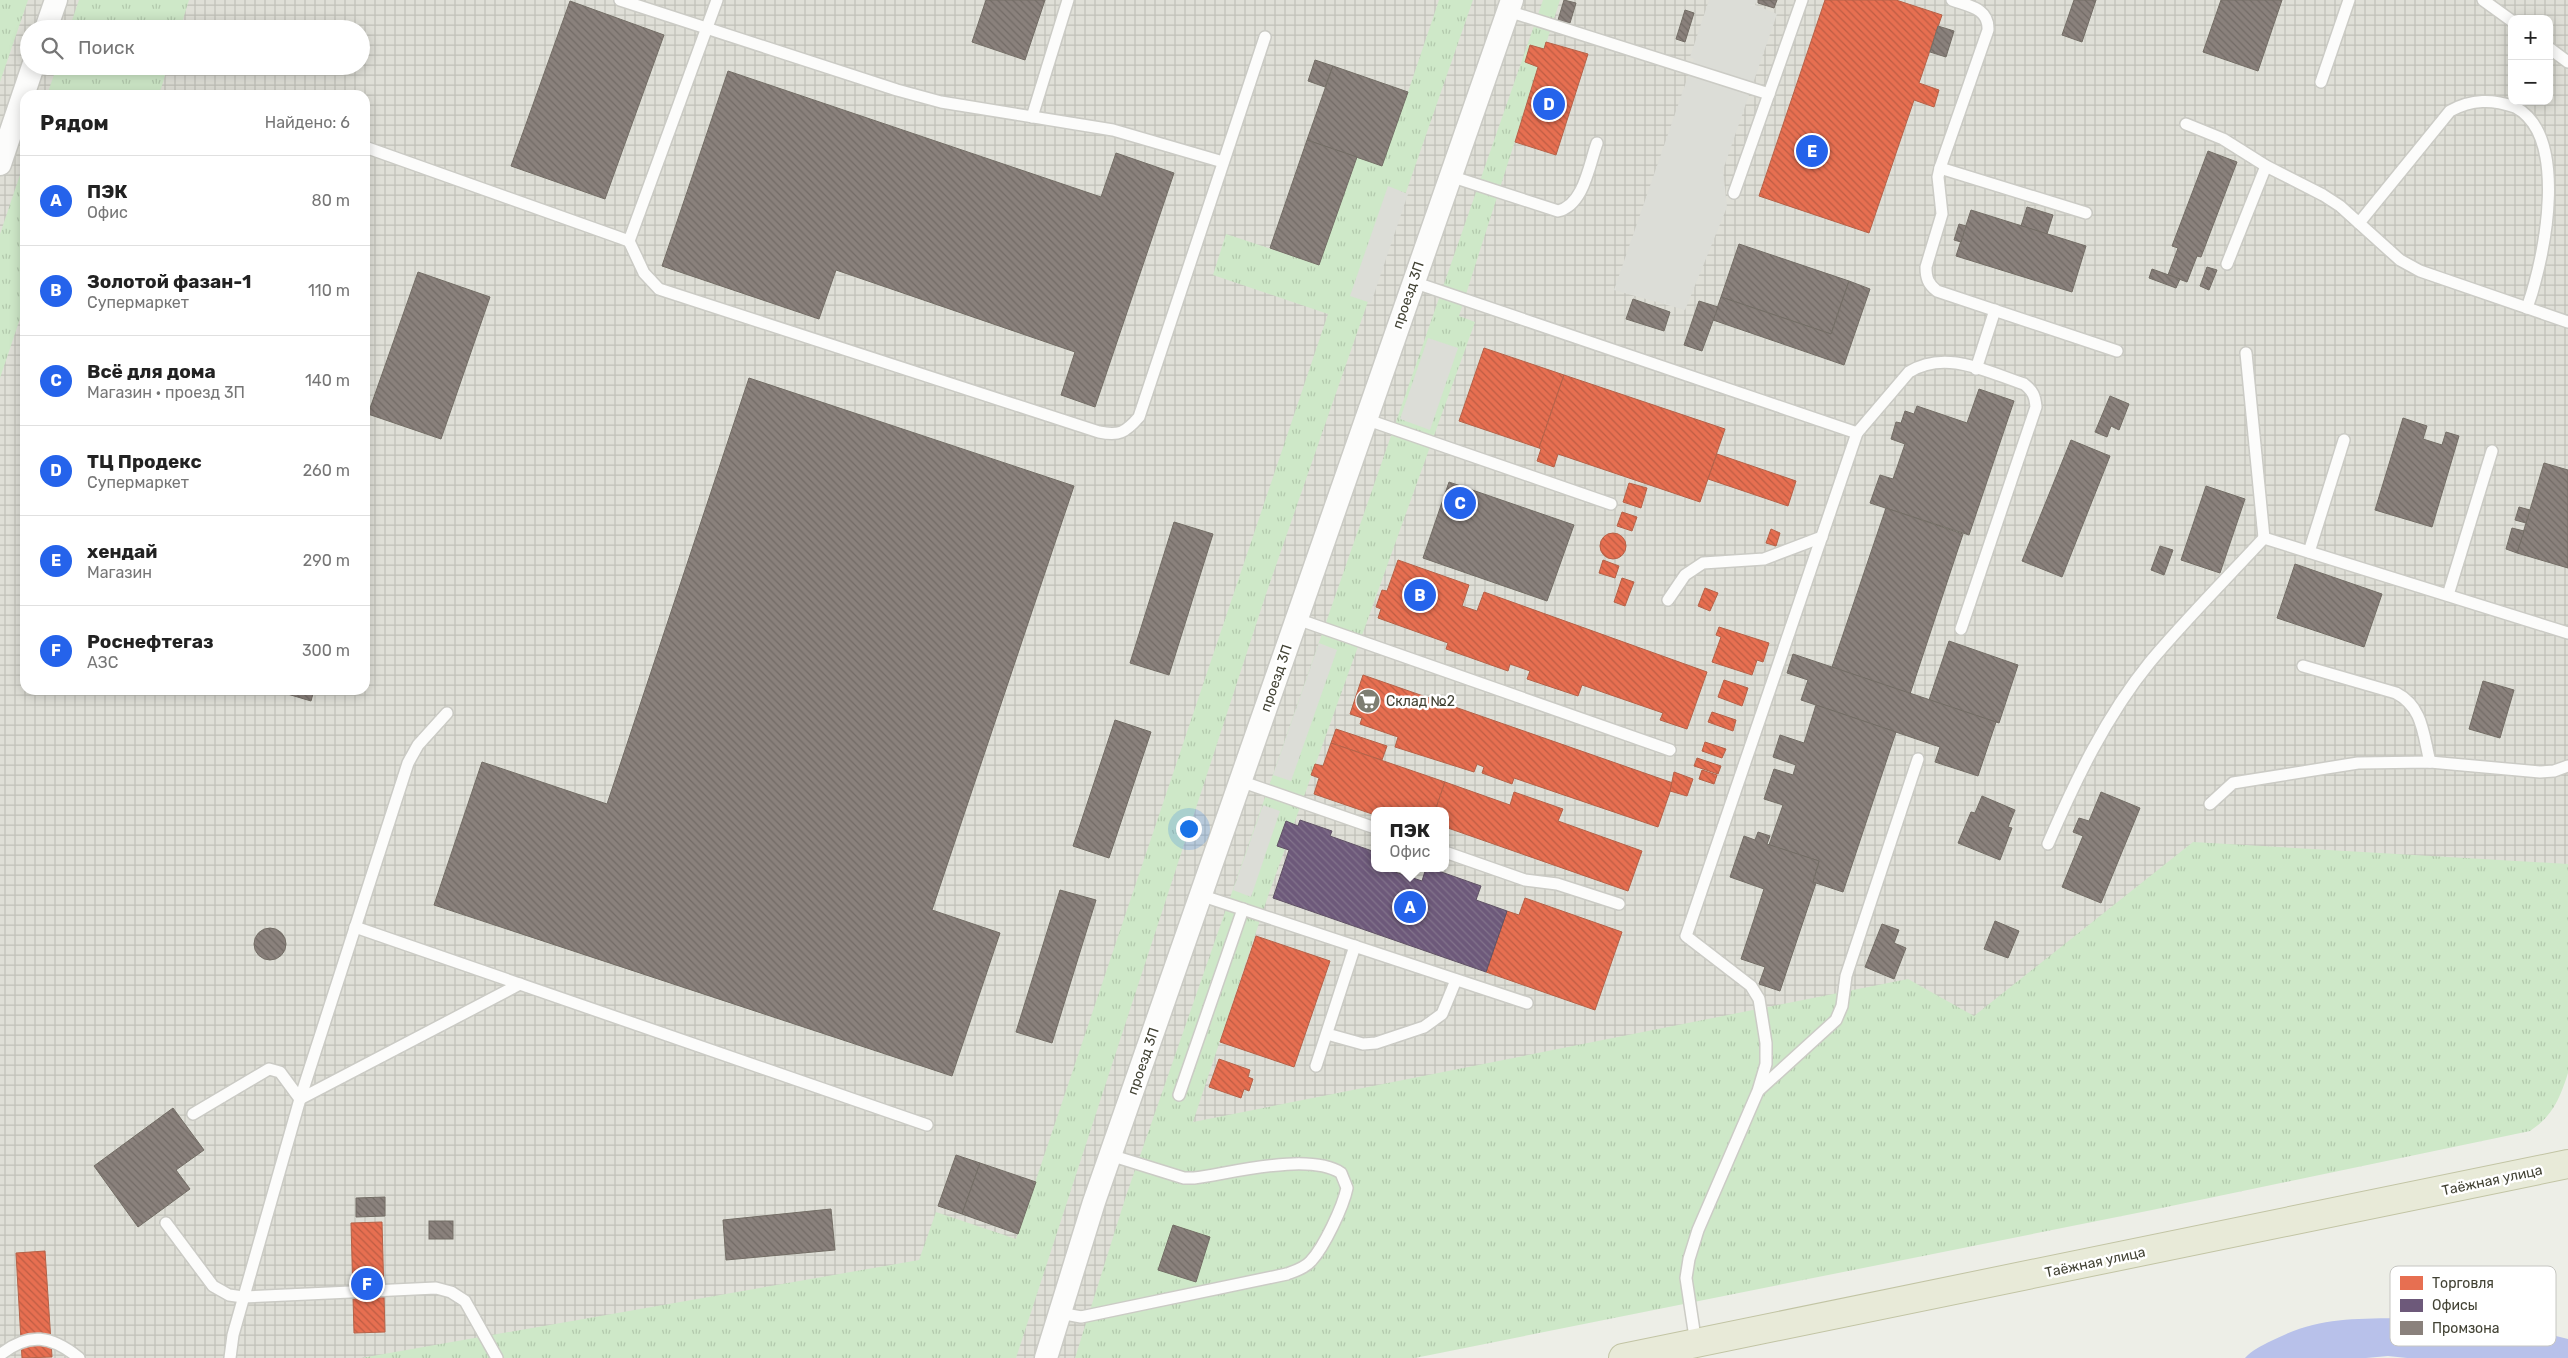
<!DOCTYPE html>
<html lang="ru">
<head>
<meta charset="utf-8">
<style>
  :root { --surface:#fff; --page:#f2f2f2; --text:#222; --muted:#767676; --line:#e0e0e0; --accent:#2563eb }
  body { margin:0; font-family:Rubik,sans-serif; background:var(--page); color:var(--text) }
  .controls { position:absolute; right:15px; top:15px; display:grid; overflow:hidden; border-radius:10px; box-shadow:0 2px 12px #0003 }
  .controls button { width:45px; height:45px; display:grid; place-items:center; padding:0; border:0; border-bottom:1px solid var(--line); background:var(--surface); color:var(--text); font:25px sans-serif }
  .you { position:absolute; left:1188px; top:828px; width:18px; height:18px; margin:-12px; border:4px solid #fff; border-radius:50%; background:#1a73e8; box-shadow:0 0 0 8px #1a73e833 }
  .badge { display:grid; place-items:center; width:32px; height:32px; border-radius:50%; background:var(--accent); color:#fff; font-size:16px; font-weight:700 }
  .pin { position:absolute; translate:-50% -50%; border:2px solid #fff; box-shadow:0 1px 5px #0006 }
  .popup { position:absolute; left:1371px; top:807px; width:78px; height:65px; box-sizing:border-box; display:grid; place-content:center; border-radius:10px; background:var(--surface); filter:drop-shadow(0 1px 4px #0005); font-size:16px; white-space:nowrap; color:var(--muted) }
  .popup b { font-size:19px; color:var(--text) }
  .popup::after { content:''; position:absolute; left:50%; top:100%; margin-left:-10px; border:10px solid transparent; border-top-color:var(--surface) }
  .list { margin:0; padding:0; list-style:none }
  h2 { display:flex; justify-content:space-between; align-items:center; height:65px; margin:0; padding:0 20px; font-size:21px }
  h2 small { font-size:16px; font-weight:400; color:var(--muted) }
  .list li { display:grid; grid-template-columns:32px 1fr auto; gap:15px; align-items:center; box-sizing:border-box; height:90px; padding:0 20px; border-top:1px solid var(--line) }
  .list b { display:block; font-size:19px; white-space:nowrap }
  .list p { margin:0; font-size:16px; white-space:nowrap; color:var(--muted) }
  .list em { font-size:16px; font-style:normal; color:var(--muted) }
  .icon { flex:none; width:28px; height:28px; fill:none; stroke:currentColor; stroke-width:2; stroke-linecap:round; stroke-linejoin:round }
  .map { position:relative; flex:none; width:2568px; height:1358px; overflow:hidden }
  .search { position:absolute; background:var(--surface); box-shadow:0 2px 12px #0003; left:20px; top:20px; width:350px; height:55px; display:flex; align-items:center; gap:12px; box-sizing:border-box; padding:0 18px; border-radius:28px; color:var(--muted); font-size:19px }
  .panel { position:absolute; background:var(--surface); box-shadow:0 2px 12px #0003; left:20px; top:90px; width:350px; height:605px; border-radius:15px }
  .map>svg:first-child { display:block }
</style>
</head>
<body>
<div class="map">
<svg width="2568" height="1358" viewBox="0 0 2568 1358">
  <defs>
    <pattern id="industrial-grid" width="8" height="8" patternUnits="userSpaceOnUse" patternTransform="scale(1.25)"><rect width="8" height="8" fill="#dfdfd7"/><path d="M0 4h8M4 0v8" fill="none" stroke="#c1c1b9"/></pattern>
    <pattern id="grass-tufts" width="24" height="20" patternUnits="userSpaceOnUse" patternTransform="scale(1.25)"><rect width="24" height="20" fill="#cee8c8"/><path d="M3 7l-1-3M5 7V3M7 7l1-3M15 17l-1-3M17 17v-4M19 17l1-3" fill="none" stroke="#b2c8ac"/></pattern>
    <pattern id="shops-back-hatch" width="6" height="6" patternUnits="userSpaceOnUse" patternTransform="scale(1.25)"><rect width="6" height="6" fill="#e76f51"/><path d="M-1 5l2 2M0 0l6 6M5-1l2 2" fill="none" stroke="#bd5d44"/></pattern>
    <pattern id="offices-back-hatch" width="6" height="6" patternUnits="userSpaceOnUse" patternTransform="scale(1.25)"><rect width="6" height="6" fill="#6d597a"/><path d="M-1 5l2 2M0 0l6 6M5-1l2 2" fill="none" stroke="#83748c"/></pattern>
    <pattern id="industry-back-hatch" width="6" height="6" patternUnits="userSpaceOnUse" patternTransform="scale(1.25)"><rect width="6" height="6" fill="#8a817c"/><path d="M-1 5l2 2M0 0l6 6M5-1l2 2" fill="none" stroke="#726b66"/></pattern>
  </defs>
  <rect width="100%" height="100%" fill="#edeee7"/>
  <path fill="url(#industrial-grid)" fill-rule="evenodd" d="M0 0H2568V1036L1302 1358H0ZM2512 19H2549V101H2512ZM29 29H361V66H29ZM25 95H365V690H25ZM1375 811H1445V868H1375Z"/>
  <g fill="url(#grass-tufts)">
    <polygon points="0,0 28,0 0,82"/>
    <polygon points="79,0 189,0 180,29 69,29"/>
    <polygon points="1439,0 1473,0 1266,594 1016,1358 361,1358 919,1260 936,1212 1016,1239 1328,314 1213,275 1226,234 1319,265 1357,157 1408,92"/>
    <path d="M1543 0H1560L1459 316 1475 322 1268 896 1193 1122 1908 979 1974 1016 2193 842 2568 864V1073C2560 1098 2553 1116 2530 1131L2152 1210 1415 1358H1075L1126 1196Z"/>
    <polygon points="57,66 168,66 159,95 47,95"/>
    <polygon points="25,160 25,304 0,378 0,234"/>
  </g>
  <g fill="#dcddd7">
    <polygon points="1709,0 1757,0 1755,5 1777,14 1723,170 1727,207 1685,310 1614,290 1694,59 1690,57"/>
    <polygon points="1388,186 1408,194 1371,303 1350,296"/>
    <polygon points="1428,338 1458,348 1430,430 1400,419"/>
    <polygon points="1319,643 1337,650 1291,781 1273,775"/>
    <polygon points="1263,805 1280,811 1251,897 1233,890"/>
  </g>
  <path fill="#b8c1ea" d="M2396 1318 2505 1323 2568 1339V1358H2407L2388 1356 2366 1358H2245C2252 1350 2261 1346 2271 1341 2316 1318 2347 1319 2396 1318Z"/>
  <g fill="url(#shops-back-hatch)" stroke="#b66248">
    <polygon points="1825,0 1896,0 1942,15 1919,83 1939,90 1934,107 1914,100 1869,233 1759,196"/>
    <polygon points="1546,42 1588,54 1556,155 1515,142 1538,67 1525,62 1530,45 1544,49"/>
    <polygon points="1484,348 1564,375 1539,448 1459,421"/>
    <polygon points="1564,375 1725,429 1700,502 1558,454 1554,467 1537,461 1541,449 1539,448"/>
    <polygon points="1717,454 1796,481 1788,506 1708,479"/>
    <polygon points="1629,483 1647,488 1641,508 1623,502"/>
    <polygon points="1622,512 1637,517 1632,531 1617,526"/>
    <polygon points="1771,529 1780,533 1776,546 1766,543"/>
    <circle cx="1613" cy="546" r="13"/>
    <polygon points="1398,560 1469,585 1462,606 1477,611 1484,592 1707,672 1687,729 1660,720 1663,713 1582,685 1578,696 1527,679 1530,671 1510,664 1508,671 1446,649 1448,643 1378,618 1381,609 1376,607 1382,590 1387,591"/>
    <polygon points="1603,560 1619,566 1615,578 1599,573"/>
    <polygon points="1622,578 1634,582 1625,606 1614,602"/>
    <polygon points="1705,588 1718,593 1710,611 1698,606"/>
    <polygon points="1719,627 1769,643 1763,662 1757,660 1752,675 1712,662 1721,637 1716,635"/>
    <polygon points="1363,675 1673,783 1658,827 1514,778 1512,784 1482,773 1484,767 1477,764 1474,772 1395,747 1398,737 1360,724 1362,718 1350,714"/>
    <polygon points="1724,680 1748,688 1742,706 1718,697"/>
    <polygon points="1712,712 1736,720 1733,731 1708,722"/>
    <polygon points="1336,729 1387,746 1382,760 1331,743"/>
    <polygon points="1705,742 1726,749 1722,758 1702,751"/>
    <polygon points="1331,743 1445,782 1435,811 1375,811 1375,815 1314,794 1319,778 1311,775 1315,764 1323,766"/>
    <polygon points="1697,758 1721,766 1718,774 1694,766"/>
    <polygon points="1702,770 1717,775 1714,784 1699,779"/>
    <polygon points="1674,772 1693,779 1687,796 1670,791"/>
    <polygon points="1445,782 1510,805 1514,792 1563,809 1558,821 1642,851 1628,891 1445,827 1445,811 1435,811"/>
    <polygon points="1525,898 1622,932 1595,1010 1486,972 1507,911 1519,915"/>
    <polygon points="1256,936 1330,961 1294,1067 1220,1042"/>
    <polygon points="1219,1059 1250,1070 1248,1077 1253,1079 1249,1091 1244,1089 1241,1098 1209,1087"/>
    <polygon points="382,1222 385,1332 354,1333 351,1223"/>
    <polygon points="45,1251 52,1357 22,1358 16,1253"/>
  </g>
  <polygon fill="url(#offices-back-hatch)" stroke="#605265" points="1300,820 1332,831 1330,836 1375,852 1375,868 1383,868 1422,881 1426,868 1430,868 1481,886 1476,900 1507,911 1486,972 1273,898 1289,850 1277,846 1286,821 1298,826"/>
  <g fill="url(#industry-back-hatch)" stroke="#746e66">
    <polygon points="986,0 1045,0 1025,60 972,42"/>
    <polygon points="1564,0 1576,3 1570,23 1558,20"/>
    <polygon points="1758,0 1777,0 1774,8 1758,3"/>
    <polygon points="2074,0 2096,0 2082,42 2062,35"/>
    <polygon points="2221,0 2282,0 2258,71 2203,52"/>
    <polygon points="570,1 664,35 605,199 511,166"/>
    <polygon points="1685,10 1694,13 1685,42 1676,39"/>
    <polygon points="1938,26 1954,31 1946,57 1930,52"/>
    <polygon points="1315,60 1333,66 1325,87 1308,81"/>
    <polygon points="1333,66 1408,92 1382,166 1307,140"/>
    <polygon points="728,71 1101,197 1116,153 1174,173 1095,407 1061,395 1075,352 836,270 819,319 662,266"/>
    <polygon points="1307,140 1357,157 1319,265 1270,248"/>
    <polygon points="2208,151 2237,162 2201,257 2197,256 2187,282 2168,275 2178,248 2172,246"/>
    <polygon points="2027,207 2053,215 2047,234 2021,226"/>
    <polygon points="1971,210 2086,246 2072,292 1956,256"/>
    <polygon points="1959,224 1966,226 1961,242 1954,240"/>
    <polygon points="1739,244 1849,281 1831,334 1721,297"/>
    <polygon points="2207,267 2217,270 2209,290 2200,286"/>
    <polygon points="2152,269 2180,279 2176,288 2149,278"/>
    <polygon points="418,272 490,297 441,439 368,414"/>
    <polygon points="1849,281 1870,289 1844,365 1713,320 1721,297 1831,334"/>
    <polygon points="1633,299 1670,312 1664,331 1626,319"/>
    <polygon points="1699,301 1718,307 1702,351 1684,345"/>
    <polygon points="749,378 1074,486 932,910 1000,933 952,1076 434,905 482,762 607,804"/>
    <polygon points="1979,389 2014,401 1969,535 1870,503 1880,475 1893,479 1905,444 1891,439 1896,422 1901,423 1905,411 1914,414 1917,406 1967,423"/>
    <polygon points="2110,396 2129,404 2119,430 2111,426 2107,437 2095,432"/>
    <polygon points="2403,418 2427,426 2423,439 2442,445 2446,432 2459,436 2432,527 2375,510"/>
    <polygon points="2071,440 2110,456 2062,577 2022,561"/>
    <polygon points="2544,463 2568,470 2568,568 2517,553"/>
    <polygon points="1449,482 1574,525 1547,601 1423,558"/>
    <polygon points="2206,486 2245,499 2220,573 2181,560"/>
    <polygon points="2519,507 2530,510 2526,523 2515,520"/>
    <polygon points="1886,508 1963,534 1910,694 1832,667"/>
    <polygon points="1174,522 1213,534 1169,675 1130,663"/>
    <polygon points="2512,528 2524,531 2517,553 2506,549"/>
    <polygon points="2160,546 2173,550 2164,575 2151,570"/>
    <polygon points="2295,564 2382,594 2364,647 2277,618"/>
    <polygon points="1949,641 2018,665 1999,723 1929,700"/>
    <polygon points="1793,654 1996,722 1978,776 1935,762 1940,747 1801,700 1808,680 1787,673"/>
    <polygon points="2483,681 2514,690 2500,738 2469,729"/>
    <polygon points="274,690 314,690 311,701"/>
    <polygon points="1816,705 1896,732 1843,892 1813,882 1819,861 1769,845 1783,805 1764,799 1774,769 1793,775 1796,765 1773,757 1780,735 1804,743"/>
    <polygon points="1115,720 1151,732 1109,858 1073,846"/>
    <polygon points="2101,792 2140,808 2101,903 2062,887 2083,836 2073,832 2079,818 2089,821"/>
    <polygon points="1982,796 2015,810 2008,827 2012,828 2000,860 1958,843 1971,812 1975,813"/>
    <polygon points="1758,832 1770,836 1767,844 1819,861 1813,882 1816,883 1780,991 1759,984 1765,967 1741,959 1764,889 1730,877 1744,836 1755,840"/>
    <polygon points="1060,890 1096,900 1052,1043 1016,1032"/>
    <polygon points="1995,921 2019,931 2008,958 1984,949"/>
    <polygon points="1882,924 1899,930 1894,943 1906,948 1894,979 1865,967"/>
    <circle cx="270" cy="944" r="16"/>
    <polygon points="173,1108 204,1150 176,1170 190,1189 138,1227 94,1166"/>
    <polygon points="956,1155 980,1163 962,1214 938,1206"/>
    <polygon points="980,1163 1036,1182 1018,1234 962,1214"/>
    <polygon points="385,1197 385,1216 356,1217 356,1198"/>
    <polygon points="831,1209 835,1250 726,1260 723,1220"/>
    <rect x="429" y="1221" width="24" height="18"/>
    <polygon points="1173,1225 1210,1237 1196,1282 1158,1270"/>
  </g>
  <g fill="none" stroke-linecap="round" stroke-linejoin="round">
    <defs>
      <g id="lane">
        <polyline points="620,0 897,90 941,102 1113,130 1223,162"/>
        <path d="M1952 0C1969 6 1989 8 1988 30L1940 168 1938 177 1942 214 1926 267C1926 278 1928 284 1937 291L2117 351"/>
        <polyline points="2483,0 2512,21"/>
        <polyline points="1508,11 1769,94"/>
        <polyline points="2549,48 2568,62"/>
        <polyline points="2321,82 2349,0"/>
        <polyline points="1032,117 1068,0"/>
        <polyline points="2186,124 2223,139 2266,166 2323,195 2340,206 2400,260 2420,271 2568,322"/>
        <polyline points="365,147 629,241 717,0"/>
        <polyline points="1940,168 2086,213"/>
        <path d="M1450 176 1558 211C1584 205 1589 165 1597 143"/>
        <polyline points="1734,193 1802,0"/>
        <path d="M2359 223 2450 111C2472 99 2492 99 2515 107 2568 135 2547 251 2527 308"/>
        <path d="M629 241 644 273 659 289 1099 432C1119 436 1125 433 1139 417L1265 37"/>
        <polyline points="2227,264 2266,166"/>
        <polyline points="1413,282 1857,433"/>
        <polyline points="2246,353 2264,538"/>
        <polyline points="1976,369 1995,310"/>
        <polyline points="1365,419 1611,504"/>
        <polyline points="2309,552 2344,440"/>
        <polyline points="2448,595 2492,451"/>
        <polyline points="1668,600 1685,575 1703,563 1764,559 1822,537"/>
        <polyline points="1297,619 1670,750"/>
        <path d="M2303 666 2396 693C2423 707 2423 734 2430 762"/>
        <polyline points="1240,781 1375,828"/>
        <polyline points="2210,804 2233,783 2358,763 2430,762 2540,772 2554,771 2568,766"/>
        <path d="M2048 844C2075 781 2106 716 2150 662 2186 619 2226 579 2264 538L2568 633"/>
        <polyline points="1445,852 1525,880 1557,884 1619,904"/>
        <polyline points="1200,895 1527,1003"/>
        <polyline points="355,927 927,1125"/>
        <polyline points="1327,1034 1363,1044 1376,1043 1424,1027 1442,1014 1456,980"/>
        <polyline points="1316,1066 1355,946"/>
        <polyline points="1759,1090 1836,1020 1842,1006 1846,976 1918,759"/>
        <polyline points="1179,1095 1243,909"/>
        <polyline points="193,1114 269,1069 280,1072 300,1099 520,984"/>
        <polyline points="166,1223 213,1286 229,1295 243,1297 436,1288 451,1292 465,1301 497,1358"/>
        <path d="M1060 1313 1081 1317 1287 1274C1295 1271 1305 1268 1311 1261 1324 1247 1343 1207 1347 1188L1341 1173C1309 1152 1232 1173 1194 1178H1184L1110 1155"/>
        <path d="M1696 1344 1686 1278 1689 1259 1698 1230 1758 1091 1766 1064V1043L1759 999 1751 986 1686 936 1857 433 1909 372C1946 349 1987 372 2024 384 2033 391 2035 396 2036 407L1961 629"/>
        <path d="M0 1355C29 1331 52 1336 79 1358"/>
        <polyline points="230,1358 233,1335 300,1099 408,763 418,745 447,713"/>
      </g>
      <g id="street">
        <polyline points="46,29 56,0"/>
        <polyline points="0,164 33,66"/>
        <polyline points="1046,1358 1094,1202 1512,0"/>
      </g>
      <polyline id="highway" points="1623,1358 2568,1164"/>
    </defs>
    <use href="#lane" stroke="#cbcbc5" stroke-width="14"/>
    <use href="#street" stroke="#cbcbc5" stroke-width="25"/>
    <use href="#highway" stroke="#c2c4a4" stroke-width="30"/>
    <use href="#lane" stroke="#fcfcfb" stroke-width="11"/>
    <use href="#street" stroke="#fcfcfb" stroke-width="22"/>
    <use href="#highway" stroke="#e8ead8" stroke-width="28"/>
  </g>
  <defs>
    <symbol id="supermarket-disc" viewBox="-11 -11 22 22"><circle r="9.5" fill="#7e7e73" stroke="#fff"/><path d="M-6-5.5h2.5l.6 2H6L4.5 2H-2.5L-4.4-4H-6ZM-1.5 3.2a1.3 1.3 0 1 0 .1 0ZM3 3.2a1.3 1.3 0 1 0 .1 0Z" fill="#fff"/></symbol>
  </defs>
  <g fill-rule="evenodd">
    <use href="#supermarket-disc" x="1354" y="687" width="28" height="28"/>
  </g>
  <g text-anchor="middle" stroke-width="5" stroke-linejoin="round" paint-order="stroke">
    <g font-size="14" fill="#424234" stroke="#fff">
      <text transform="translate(1408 295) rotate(-71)" y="5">проезд 3П</text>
      <text transform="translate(1276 678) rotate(-71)" y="5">проезд 3П</text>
      <text transform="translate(1143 1061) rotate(-71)" y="5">проезд 3П</text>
      <text transform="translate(2492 1180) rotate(-12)" y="5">Таёжная улица</text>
      <text transform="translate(2095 1262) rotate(-12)" y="5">Таёжная улица</text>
    </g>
    <g font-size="14" fill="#424234" stroke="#fff" text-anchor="start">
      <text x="1386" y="706">Склад №2</text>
    </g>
  </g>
  <rect x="2390" y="1266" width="166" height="80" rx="8" fill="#fff" stroke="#c6c6c2" stroke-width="1"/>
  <rect x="2400" y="1276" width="23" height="14" fill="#e76f51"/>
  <rect x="2400" y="1299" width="23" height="13" fill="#6d597a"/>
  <rect x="2400" y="1321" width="23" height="14" fill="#8a817c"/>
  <g font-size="14" fill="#424234">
    <text x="2432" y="1288">Торговля</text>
    <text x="2432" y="1310">Офисы</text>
    <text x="2432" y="1333">Промзона</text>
  </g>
</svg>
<div class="controls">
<button>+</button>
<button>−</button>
</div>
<div class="you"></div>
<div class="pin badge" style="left:1410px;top:907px">A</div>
<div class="popup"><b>ПЭК</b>Офис</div>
<div class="pin badge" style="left:1420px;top:595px">B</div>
<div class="pin badge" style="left:1460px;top:503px">C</div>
<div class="pin badge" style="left:1549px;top:104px">D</div>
<div class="pin badge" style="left:1812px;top:151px">E</div>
<div class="pin badge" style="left:367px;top:1284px">F</div>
<div class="search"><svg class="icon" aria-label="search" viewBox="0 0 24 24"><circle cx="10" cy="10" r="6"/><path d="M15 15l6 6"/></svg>Поиск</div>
<section class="panel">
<h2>Рядом<small>Найдено: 6</small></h2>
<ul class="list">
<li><span class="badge">A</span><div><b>ПЭК</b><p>Офис</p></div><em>80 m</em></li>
<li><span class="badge">B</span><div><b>Золотой фазан-1</b><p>Супермаркет</p></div><em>110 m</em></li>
<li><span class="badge">C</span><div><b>Всё для дома</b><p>Магазин · проезд 3П</p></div><em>140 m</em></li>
<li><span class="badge">D</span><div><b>ТЦ Продекс</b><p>Супермаркет</p></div><em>260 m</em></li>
<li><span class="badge">E</span><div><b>хендай</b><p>Магазин</p></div><em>290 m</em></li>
<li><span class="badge">F</span><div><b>Роснефтегаз</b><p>АЗС</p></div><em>300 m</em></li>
</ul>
</section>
</div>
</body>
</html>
